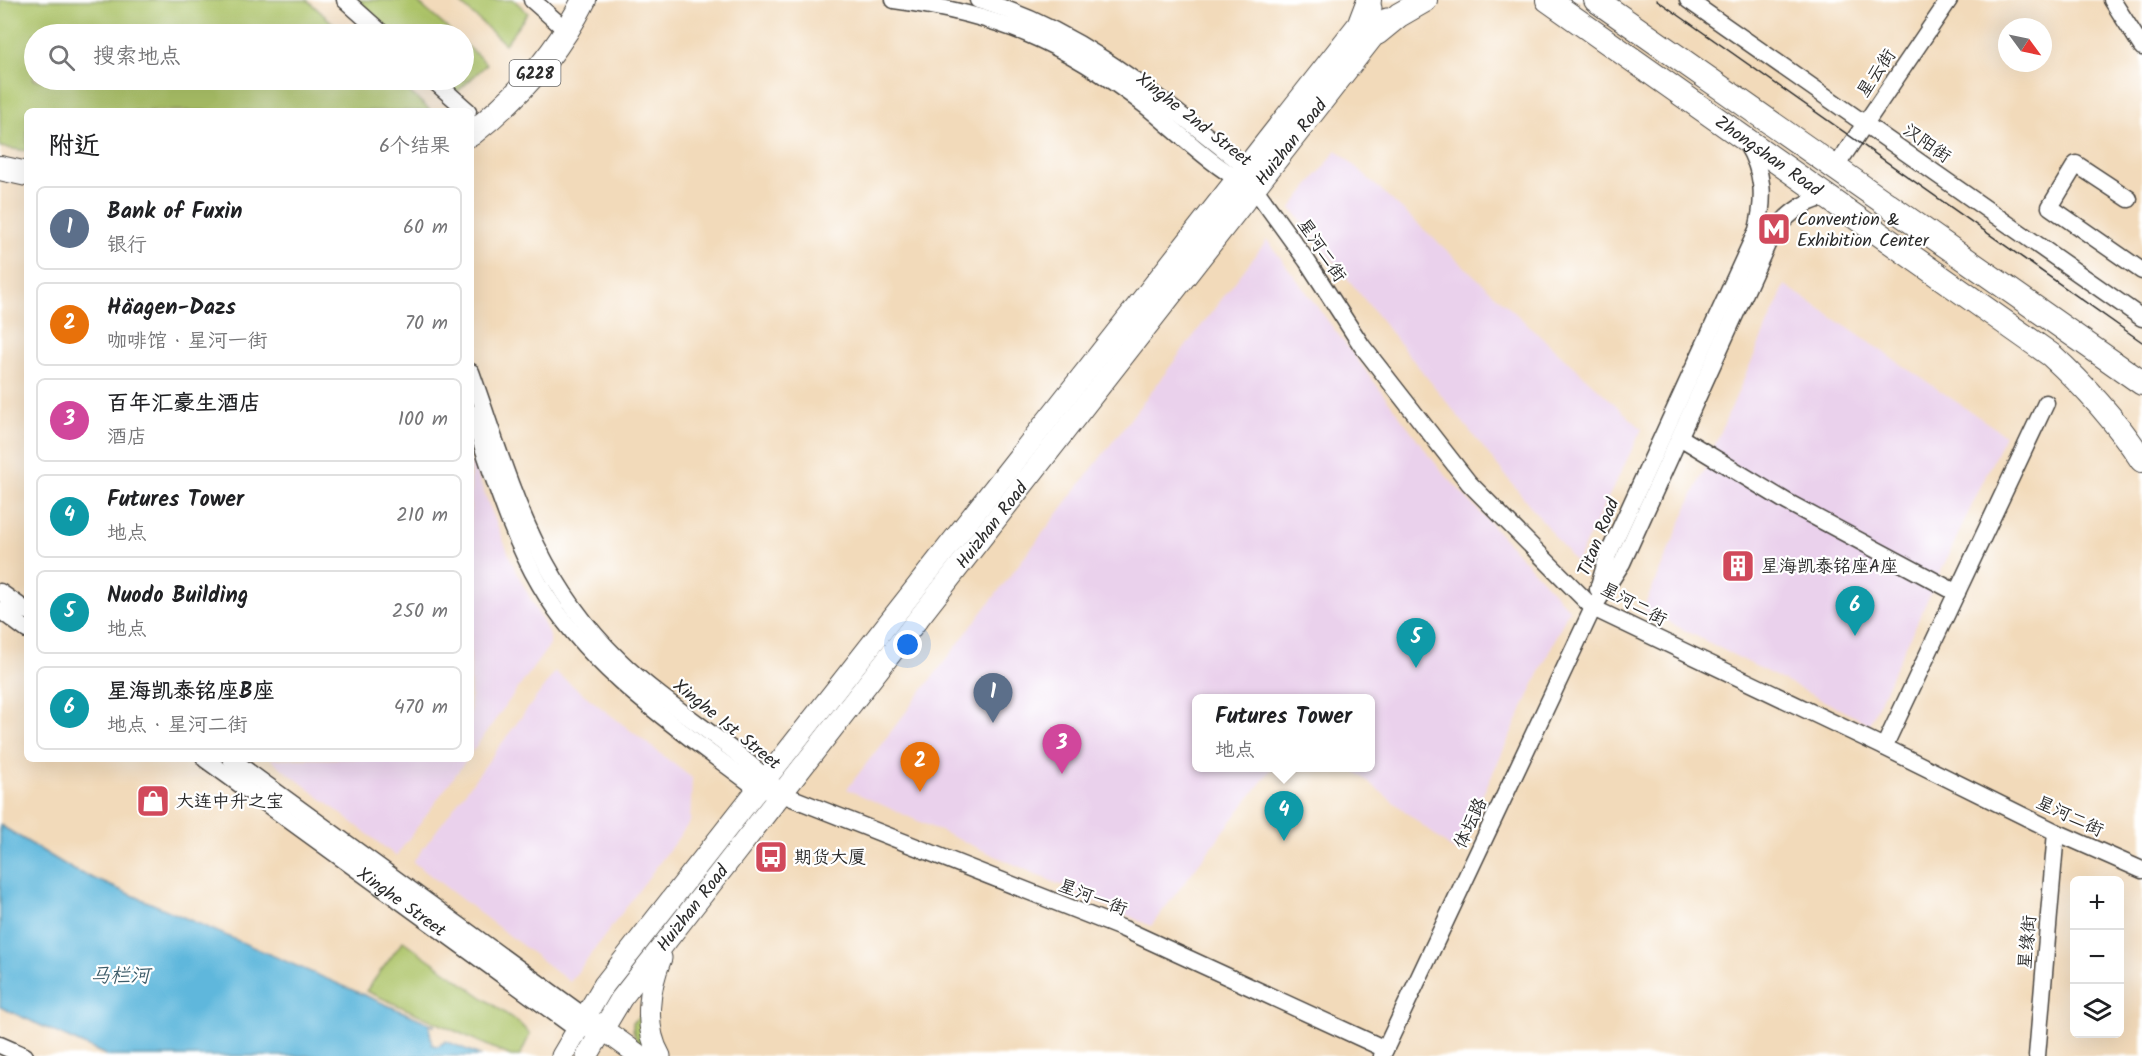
<!DOCTYPE html>
<html lang="zh">
<head>
<meta charset="utf-8">
<style>
  :root { --surface:#fff; --page:#f2f2f2; --text:#202124; --muted:#757577; --line:#e0e0e0; --accent:#1a73e8 }
  body { margin:0; font-family:Kalam,"LXGW WenKai TC",sans-serif; background:var(--page); color:var(--text) }
  .controls { position:absolute; right:18px; bottom:18px; display:grid; overflow:hidden; border-radius:9px; box-shadow:0 6px 24px #0002 }
  .controls button { width:54px; height:54px; display:grid; place-items:center; padding:0; border:0; border-bottom:2px solid var(--line); background:var(--surface); color:var(--text); font:30px sans-serif }
  .compass { position:absolute; left:1998px; top:18px; width:54px; height:54px; border-radius:50%; background:var(--surface); box-shadow:0 6px 24px #0002; rotate:123deg }
  .you { position:absolute; left:908px; top:645px; width:21px; height:21px; margin:-15px; border:4px solid #fff; border-radius:50%; background:#1a73e8; box-shadow:0 0 0 9px #1a73e833 }
  .badge { display:grid; place-items:center; width:39px; height:39px; border-radius:50%; background:var(--accent); color:#fff; font-size:20px; font-weight:700 }
  .pin { position:absolute; translate:-50% -50px; filter:drop-shadow(0 2px 3px #0008) }
  .pin::after { content:''; position:absolute; top:32px; width:21px; height:18px; background:inherit; clip-path:polygon(0 0,100% 0,50% 100%) }
  .popup { position:absolute; left:1192px; top:694px; width:183px; height:78px; box-sizing:border-box; display:grid; place-content:center; border-radius:9px; background:var(--surface); filter:drop-shadow(0 2px 4px #0005); font-size:20px; white-space:nowrap; color:var(--muted) }
  .popup b { font-size:22px; color:var(--text) }
  .popup::after { content:''; position:absolute; left:50%; top:100%; margin-left:-12px; border:12px solid transparent; border-top-color:var(--surface) }
  .list { margin:0; padding:0; list-style:none }
  h2 { display:flex; justify-content:space-between; align-items:center; height:78px; margin:0; padding:0 24px; font-size:26px }
  h2 small { font-size:20px; font-weight:400; color:var(--muted) }
  .list li { display:grid; grid-template-columns:39px 1fr auto; gap:18px; align-items:center; box-sizing:border-box; height:84px; margin:0 12px 12px; padding:0 12px; border:2px solid var(--line); border-radius:9px }
  .list b { display:block; font-size:22px; white-space:nowrap }
  .list p { margin:0; font-size:20px; white-space:nowrap; color:var(--muted) }
  .list em { font-size:20px; font-style:normal; color:var(--muted) }
  .icon { flex:none; width:33px; height:33px; fill:none; stroke:currentColor; stroke-width:2; stroke-linecap:round; stroke-linejoin:round }
  .map { position:relative; flex:none; width:2142px; height:1056px; overflow:hidden }
  .search { position:absolute; background:var(--surface); box-shadow:0 6px 24px #0002; left:24px; top:24px; width:450px; height:66px; display:flex; align-items:center; gap:15px; box-sizing:border-box; padding:0 21px; border-radius:33px; color:var(--muted); font-size:22px }
  .panel { position:absolute; background:var(--surface); box-shadow:0 6px 24px #0002; left:24px; top:108px; width:450px; height:654px; border-radius:9px }
  .map>svg:first-child { display:block }
</style>
</head>
<body>
<div class="map">
<svg width="2142" height="1056" viewBox="0 0 2142 1056">
  <rect width="100%" height="100%" fill="#fff"/>
  <filter id="ink" filterUnits="userSpaceOnUse"><feTurbulence type="fractalNoise" baseFrequency=".0167" numOctaves="2"/><feDisplacementMap in="SourceGraphic" scale="12" xChannelSelector="R" yChannelSelector="G"/><feConvolveMatrix kernelMatrix="1 2 1 2 8 2 1 2 1" color-interpolation-filters="sRGB"/></filter>
  <filter id="wash" filterUnits="userSpaceOnUse"><feTurbulence type="fractalNoise" baseFrequency=".008" numOctaves="4" result="noise"/><feDisplacementMap in="SourceGraphic" scale="24" xChannelSelector="R" yChannelSelector="G"/><feGaussianBlur stdDeviation="1.35" result="paint"/><feColorMatrix in="noise" values="0 0 0 0 0 0 0 0 0 0 0 0 0 0 0 0 0 1.4 0 .05"/><feComposite in="paint" operator="in"/></filter>
  <g filter="url(#wash)">
    <rect width="100%" height="100%" fill="#f2daba"/>
    <g fill="#ead1ec">
      <polygon points="1337,150 1642,429 1576,563 1291,208"/>
      <polygon points="1267,240 1439,468 1569,609 1456,852 1351,768 1371,768 1371,698 1197,698 1197,768 1272,768 1151,926 847,789"/>
      <polygon points="1785,285 2005,435 1869,724 1643,609"/>
      <polygon points="471,460 514,567 549,634 549,646 471,753"/>
      <polygon points="555,672 692,778 690,822 570,982 413,862"/>
      <polygon points="270,759 467,759 396,856"/>
    </g>
    <g fill="#adc469" stroke="#6c784a" stroke-width="1.5">
      <polygon points="0,0 307,0 345,34 34,34 34,80 396,80 431,111 27,111 27,151 0,147"/>
      <polygon points="353,0 415,0 454,34 391,34"/>
      <polygon points="457,0 514,0 528,13 505,44"/>
      <polygon points="464,43 487,64 456,93 441,80 464,80"/>
      <polygon points="403,941 519,1023 530,1034 520,1056 511,1056 366,991"/>
      <polygon points="641,1015 648,1047 639,1048 633,1030 633,1022"/>
    </g>
    <polygon fill="#5fb7dc" stroke="#457184" stroke-width="1.5" points="0,825 74,870 429,1023 435,1026 429,1025 432,1045 438,1046 446,1041 482,1056 108,1056 0,1007"/>
  </g>
  <g filter="url(#ink)">
    <g fill="none" stroke-linecap="round" stroke-linejoin="round">
      <defs>
        <g id="minor">
          <polyline points="345,0 383,34"/>
          <polyline points="532,0 566,30"/>
          <path d="M894 0C997 14 1063 41 1146 106 1178 132 1210 164 1246 184"/>
          <path d="M978 0C1083 30 1162 101 1246 167L1255 189 1307 261 1362 346 1469 483 1593 608 1884 747 2056 832 2142 870"/>
          <polyline points="1688,0 2142,318"/>
          <polyline points="2112,0 2142,47"/>
          <polyline points="433,80 468,111"/>
          <polyline points="1835,168 1949,0"/>
          <polyline points="2129,199 2076,164 2050,207 2142,271"/>
          <path d="M471 372C510 481 533 577 619 660 667 707 728 740 775 787"/>
          <path d="M471 413C492 471 509 532 540 585 589 671 681 730 758 789L782 794 1124 929 1385 1049"/>
          <polyline points="1683,439 1787,502 1957,593"/>
          <path d="M1598 589 1608 555 1757 230C1765 198 1764 172 1746 143"/>
          <polyline points="0,592 27,611"/>
          <polyline points="0,610 27,630"/>
          <polyline points="1884,747 2046,403"/>
          <path id="s1" d="M205 759 578 1030 587 1029"/>
          <polyline points="231,759 585,1017"/>
          <polyline points="0,1045 25,1056"/>
          <path d="M1382 1056 1593 608 1622 563 1770 238C1785 216 1800 203 1826 197"/>
          <polyline points="2037,1056 2056,832"/>
        </g>
        <g id="major">
          <polyline points="593,1022 640,1056"/>
          <polyline points="562,1056 604,985 1371,8"/>
          <path id="s2" d="M587 1056 621 999 1387 19"/>
          <path d="M660 1056C643 1027 649 987 661 958"/>
        </g>
        <g id="highway">
          <path id="s3" d="M1548 0 2051 355C2086 387 2116 421 2142 460"/>
          <polyline points="1596,0 2142,383"/>
          <polyline points="1361,21 1369,0"/>
          <polyline points="1377,33 1399,15 1425,0"/>
          <path d="M471 134C517 98 558 52 584 0"/>
          <polyline points="0,168 27,174"/>
        </g>
      </defs>
      <use href="#minor" stroke="#494540" stroke-width="19"/>
      <use href="#major" stroke="#494540" stroke-width="23"/>
      <use href="#highway" stroke="#494540" stroke-width="26"/>
      <use href="#minor" stroke="#fff" stroke-width="16"/>
      <use href="#major" stroke="#fff" stroke-width="21"/>
      <use href="#highway" stroke="#fff" stroke-width="24"/>
      <polyline stroke="#2b2b2b" stroke-width="1.5" points="1657,0 2142,342"/>
    </g>
  </g>
  <defs>
    <symbol id="metro-square" viewBox="-11 -11 22 22"><rect x="-9" y="-9" width="18" height="18" rx="4" fill="#d1495b" stroke="#fff"/><path d="M-5.5 5V-5H-3L0 0L3-5H5.5V5H3V-.5L0 4L-3-.5V5Z" fill="#fff"/></symbol>
    <symbol id="building-square" viewBox="-11 -11 22 22"><rect x="-9" y="-9" width="18" height="18" rx="4" fill="#d1495b" stroke="#fff"/><path d="M-4-6H4V6H1V3H-1V6H-4ZM-2.5-4.3h1.7v1.8h-1.7ZM.8-4.3h1.7v1.8H.8ZM-2.5-1h1.7V.8h-1.7ZM.8-1h1.7V.8H.8Z" fill="#fff"/></symbol>
    <symbol id="shop-square" viewBox="-11 -11 22 22"><rect x="-9" y="-9" width="18" height="18" rx="4" fill="#d1495b" stroke="#fff"/><path d="M-5-2.5h2.3a2.7 3.5 0 0 1 5.4 0H5L5.5 6h-11ZM-1.5-2.5h3a1.5 2.3 0 0 0-3 0Z" fill="#fff"/></symbol>
    <symbol id="bus-square" viewBox="-11 -11 22 22"><rect x="-9" y="-9" width="18" height="18" rx="4" fill="#d1495b" stroke="#fff"/><path d="M-5-6H5V4H4V6H2V4H-2V6H-4V4H-5ZM-3.5-4V0h7V-4ZM-3.5 1.2v1.5H-2V1.2ZM2 1.2v1.5H3.5V1.2Z" fill="#fff"/></symbol>
  </defs>
  <g fill-rule="evenodd">
    <use href="#metro-square" x="1755" y="210" width="38" height="38"/>
    <use href="#building-square" x="1719" y="547" width="38" height="38"/>
    <use href="#shop-square" x="134" y="782" width="38" height="38"/>
    <use href="#bus-square" x="752" y="838" width="38" height="38"/>
  </g>
  <g text-anchor="middle" stroke-width="4.5" stroke-linejoin="round" paint-order="stroke">
    <rect fill="#fff" stroke="#6b6b6b" stroke-width="1.5" x="509.5" y="60" width="51" height="26" rx="4.5"/>
    <g font-size="16" font-weight="bold" fill="#2b2b2b">
      <text x="535" y="79">G228</text>
    </g>
    <g font-size="18" fill="#2b2b2b" stroke="#fff">
      <text transform="translate(1876 73) rotate(-56)" y="6">星云街</text>
      <text transform="translate(1194 119) rotate(38)" y="6">Xinghe 2nd Street</text>
      <text dy="6" stroke="none"><textPath href="#s2" startOffset="1154">Huizhan Road</textPath></text>
      <text transform="translate(1927 143) rotate(35)" y="6">汉阳街</text>
      <text dy="6" stroke="none"><textPath href="#s3" startOffset="270">Zhongshan Road</textPath></text>
      <text transform="translate(1322 250) rotate(56)" y="6">星河二街</text>
      <text dy="6" stroke="none"><textPath href="#s2" startOffset="668">Huizhan Road</textPath></text>
      <text transform="translate(1598 537) rotate(-68)" y="6">Titan Road</text>
      <text transform="translate(1634 604) rotate(28)" y="6">星河二街</text>
      <text transform="translate(727 724) rotate(39)" y="6">Xinghe 1st Street</text>
      <text transform="translate(2070 816) rotate(25)" y="6">星河二街</text>
      <text transform="translate(1470 823) rotate(-65)" y="6">体坛路</text>
      <text transform="translate(1093 897) rotate(21)" y="6">星河一街</text>
      <text dy="6" stroke="none"><textPath href="#s1" startOffset="243">Xinghe Street</textPath></text>
      <text dy="6" stroke="none"><textPath href="#s2" startOffset="182">Huizhan Road</textPath></text>
      <text transform="translate(2027 942) rotate(-85)" y="6">星缘街</text>
    </g>
    <g font-size="18" fill="#2b2b2b" stroke="#fff" text-anchor="start">
      <text x="1797" y="225">Convention &amp;<tspan x="1797" dy="21">Exhibition Center</tspan></text>
      <text x="1761" y="572">星海凯泰铭座A座</text>
      <text x="176" y="807">大连中升之宝</text>
      <text x="794" y="863">期货大厦</text>
    </g>
    <g font-size="20" font-style="italic" fill="#3d5c69" stroke="#fff">
      <text x="120" y="982">马栏河</text>
    </g>
  </g>
</svg>
<div class="controls">
<button>+</button>
<button>−</button>
<button><svg class="icon" aria-label="layers" viewBox="0 0 24 24"><path d="M12 4l9 5-9 5-9-5zM3 14l9 5 9-5"/></svg></button>
</div>
<svg class="compass" viewBox="-18 -18 36 36"><path d="M0-13l5 13h-10z" fill="#e53935"/><path d="M0 13l5-13h-10z" fill="#757577"/></svg>
<div class="you"></div>
<div class="pin badge" style="left:993px;top:723px;background:#5c6f8a">1</div>
<div class="pin badge" style="left:920px;top:792px;background:#e8710a">2</div>
<div class="pin badge" style="left:1062px;top:774px;background:#d1479c">3</div>
<div class="pin badge" style="left:1284px;top:841px;background:#0f9aa8">4</div>
<div class="popup"><b>Futures Tower</b>地点</div>
<div class="pin badge" style="left:1416px;top:668px;background:#0f9aa8">5</div>
<div class="pin badge" style="left:1855px;top:636px;background:#0f9aa8">6</div>
<div class="search"><svg class="icon" aria-label="search" viewBox="0 0 24 24"><circle cx="10" cy="10" r="6"/><path d="M15 15l6 6"/></svg>搜索地点</div>
<section class="panel">
<h2>附近<small>6个结果</small></h2>
<ul class="list">
<li><span class="badge" style="background:#5c6f8a">1</span><div><b>Bank of Fuxin</b><p>银行</p></div><em>60 m</em></li>
<li><span class="badge" style="background:#e8710a">2</span><div><b>Häagen-Dazs</b><p>咖啡馆 · 星河一街</p></div><em>70 m</em></li>
<li><span class="badge" style="background:#d1479c">3</span><div><b>百年汇豪生酒店</b><p>酒店</p></div><em>100 m</em></li>
<li><span class="badge" style="background:#0f9aa8">4</span><div><b>Futures Tower</b><p>地点</p></div><em>210 m</em></li>
<li><span class="badge" style="background:#0f9aa8">5</span><div><b>Nuodo Building</b><p>地点</p></div><em>250 m</em></li>
<li><span class="badge" style="background:#0f9aa8">6</span><div><b>星海凯泰铭座B座</b><p>地点 · 星河二街</p></div><em>470 m</em></li>
</ul>
</section>
</div>
</body>
</html>
